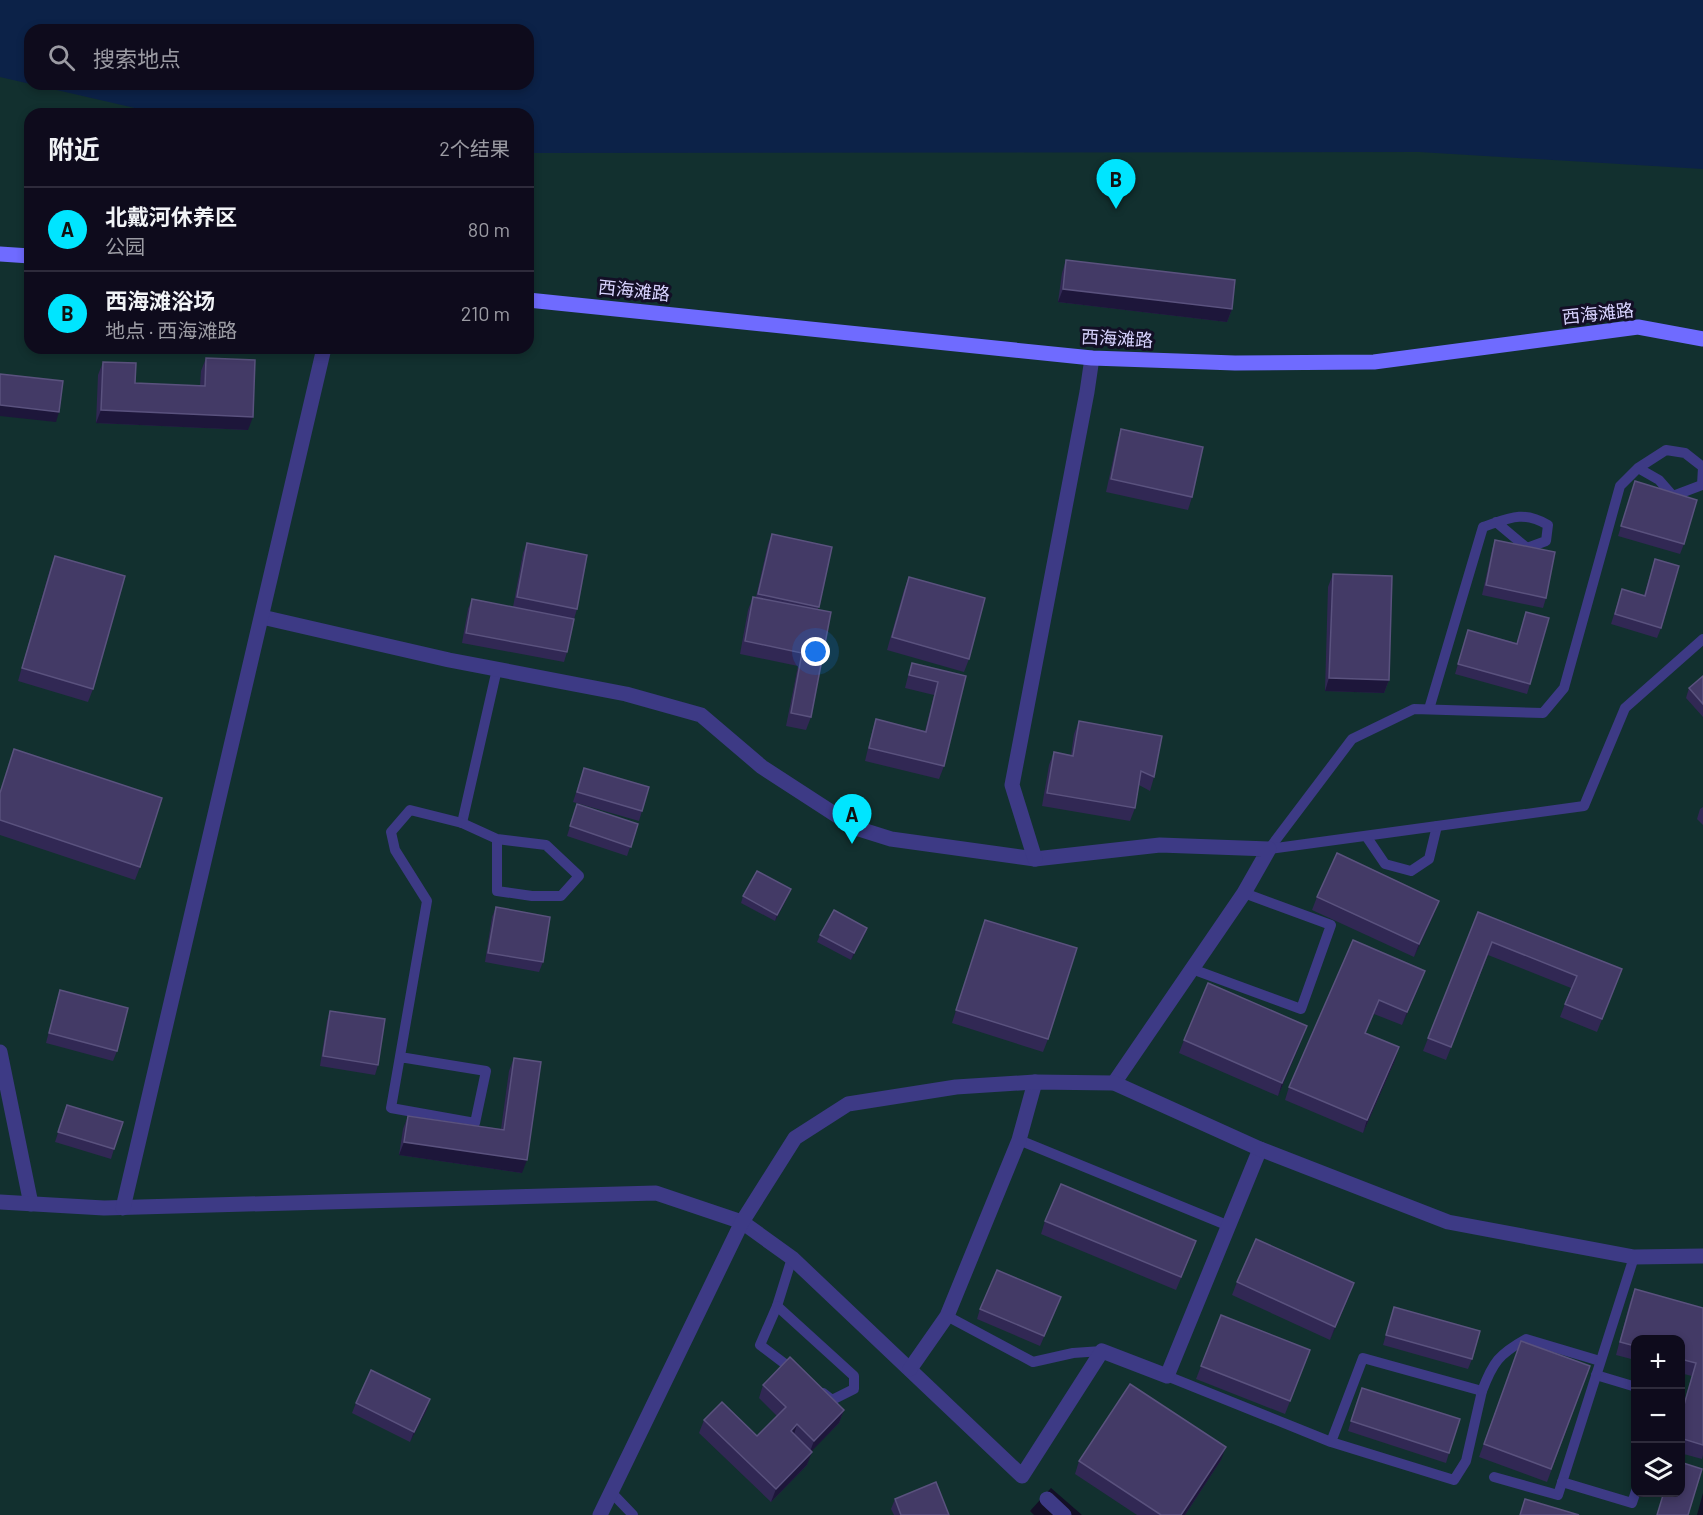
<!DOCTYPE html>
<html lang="zh">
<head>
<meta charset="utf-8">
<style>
  :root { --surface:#0e0b1c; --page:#1c1929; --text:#f1f3f6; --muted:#9b9ba3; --line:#2e2b3b; --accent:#00e5ff }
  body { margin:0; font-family:Barlow,"Noto Sans SC",sans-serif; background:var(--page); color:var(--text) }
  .controls { position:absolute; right:18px; bottom:18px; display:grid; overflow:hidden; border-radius:12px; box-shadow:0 3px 9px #0003 }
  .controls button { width:54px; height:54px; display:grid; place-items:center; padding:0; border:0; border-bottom:2px solid var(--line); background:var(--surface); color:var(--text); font:30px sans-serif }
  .you { position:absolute; left:816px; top:652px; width:21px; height:21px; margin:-15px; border:4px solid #fff; border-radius:50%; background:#1a73e8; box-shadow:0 0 0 9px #1a73e833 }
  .badge { display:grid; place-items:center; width:39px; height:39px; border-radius:50%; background:var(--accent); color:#111; font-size:20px; font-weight:700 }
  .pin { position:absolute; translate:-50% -50px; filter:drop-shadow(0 2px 3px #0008) }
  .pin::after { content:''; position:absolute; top:32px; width:21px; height:18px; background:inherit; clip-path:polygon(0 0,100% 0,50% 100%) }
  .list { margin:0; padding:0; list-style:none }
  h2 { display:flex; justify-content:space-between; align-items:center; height:78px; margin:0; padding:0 24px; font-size:26px }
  h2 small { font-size:20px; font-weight:400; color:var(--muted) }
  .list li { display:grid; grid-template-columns:39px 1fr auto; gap:18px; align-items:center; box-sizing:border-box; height:84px; padding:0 24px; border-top:2px solid var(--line) }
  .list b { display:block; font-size:22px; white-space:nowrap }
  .list p { margin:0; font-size:20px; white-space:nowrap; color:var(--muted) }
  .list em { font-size:20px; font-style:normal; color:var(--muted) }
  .icon { flex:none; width:33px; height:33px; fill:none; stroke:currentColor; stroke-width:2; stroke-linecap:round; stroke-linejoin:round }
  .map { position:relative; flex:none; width:1703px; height:1515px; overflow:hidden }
  .search { position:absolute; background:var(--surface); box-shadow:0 3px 9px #0003; left:24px; top:24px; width:510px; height:66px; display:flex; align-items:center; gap:15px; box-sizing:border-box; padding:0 21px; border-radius:18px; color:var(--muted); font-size:22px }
  .panel { position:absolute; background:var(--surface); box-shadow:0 3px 9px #0003; left:24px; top:108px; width:510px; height:246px; border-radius:18px }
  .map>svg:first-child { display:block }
</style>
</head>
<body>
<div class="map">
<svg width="1703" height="1515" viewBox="0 0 1703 1515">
  <rect width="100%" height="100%" fill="#130f26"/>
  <path fill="#12302f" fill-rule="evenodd" d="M0 0H1703V1493L1697 1515H1082L1051 1488 1030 1511 1034 1515H0ZM30 30H528V84H30ZM30 114H528V348H30ZM1636 1340H1680V1492H1636Z"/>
  <path fill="#0c2248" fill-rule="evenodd" d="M0 0H1703V169L1419 152 528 153V114H161L0 77ZM30 30H528V84H30Z"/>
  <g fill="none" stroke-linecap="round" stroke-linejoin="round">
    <g stroke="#3d3a85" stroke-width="10">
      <path d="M1429 709 1483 527C1509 518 1523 510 1548 525L1546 541 1527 548 1496 522"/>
      <polyline points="462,823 497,669"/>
      <polyline points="1366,836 1385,864 1411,871 1429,859 1437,826"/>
      <polyline points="1269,849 1352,739 1414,709 1543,713 1564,688 1620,486 1638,468 1666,450 1685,453 1703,467 1702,485 1673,496 1659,480 1638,468"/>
      <polyline points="1269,849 1584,806 1625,708 1703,639"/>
      <polyline points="1192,969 1301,1009 1331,925 1244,893"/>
      <polyline points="400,1057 486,1071 475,1123 391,1108 427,901 395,850 391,832 410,810 462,823 497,839 497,891 532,896 561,896 579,876 546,845 497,839"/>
      <polyline points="1019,1140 1229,1226"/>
      <polyline points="792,1258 777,1306 760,1345 793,1370"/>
      <polyline points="777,1306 854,1376 854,1389 832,1400 823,1393"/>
      <polyline points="947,1316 1033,1362 1073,1353 1102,1351"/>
      <polyline points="1596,1375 1636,1387"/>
      <polyline points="1167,1376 1331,1442 1454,1480 1466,1461 1482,1391 1363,1358 1331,1442"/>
      <path d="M1482 1391C1493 1362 1499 1354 1526 1339L1600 1361"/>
      <polyline points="1494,1477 1558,1495 1634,1257"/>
      <polyline points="1562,1482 1632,1503 1636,1491"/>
      <polyline points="611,1492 633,1515"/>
    </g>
    <g stroke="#3d3a85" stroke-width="15">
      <polyline points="262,617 449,660 626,694 701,715 762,767 856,828 891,839 1035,859 1160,845 1269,849 1244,893 1114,1083"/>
      <polyline points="1035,859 1012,785 1087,392 1092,358"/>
      <polyline points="0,1052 31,1204"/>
      <polyline points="0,1202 104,1208 656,1193 742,1222 792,1258 1022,1476 1102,1351 1167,1376 1260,1149"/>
      <polyline points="123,1208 324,348"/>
      <polyline points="910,1369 947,1316 1019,1140 1035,1082"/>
      <polyline points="1047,1499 1064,1515"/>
      <polyline points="600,1515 742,1222 795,1138 848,1104 956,1087 1035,1082 1114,1083 1260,1149 1448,1222 1634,1257 1703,1256"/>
    </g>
    <g stroke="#6f6bff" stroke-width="15">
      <polyline points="0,254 30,256"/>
      <polyline points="528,300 1092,358 1235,363 1374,362 1638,327 1703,339"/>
    </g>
  </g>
  <g fill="#312854">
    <polygon points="1066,260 1232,309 1227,322 1058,302 1062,273"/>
    <polygon points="206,358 248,430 96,423 98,375 103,362 135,383 200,386 201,371"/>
    <polygon points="1121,429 1192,497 1188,510 1106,492 1117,442"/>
    <polygon points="1635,481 1684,544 1680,554 1618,536"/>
    <polygon points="772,534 832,547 818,609 811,717 806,730 786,726 798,666 740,654 748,610 753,597 756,597 768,544"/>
    <polygon points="1495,540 1546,598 1543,608 1482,595 1492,550"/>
    <polygon points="527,543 577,609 574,619 513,607 523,553"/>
    <polygon points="55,556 93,689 88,702 18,681 50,569"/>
    <polygon points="1655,559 1661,628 1657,638 1611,624 1622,589 1644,595"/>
    <polygon points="1333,574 1389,680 1384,693 1325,691 1328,587"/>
    <polygon points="909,577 969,659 964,672 887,650 904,590"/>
    <polygon points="472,599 567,652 564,662 462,643 468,609"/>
    <polygon points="1526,612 1530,684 1527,694 1455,674 1468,630 1517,643"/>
    <polygon points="912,663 966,676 944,766 939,779 865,761 872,732 876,719 925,731 934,695 905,688 908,676"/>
    <polygon points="1703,676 1703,717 1686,698 1689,688"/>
    <polygon points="1079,721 1154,777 1150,791 1139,785 1135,808 1130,821 1042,806 1049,765 1054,752 1071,755 1074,734"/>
    <polygon points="584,768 642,811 639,821 573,802"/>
    <polygon points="0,791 140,867 135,880 0,835"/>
    <polygon points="577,804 638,824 627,856 567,836"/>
    <polygon points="1703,807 1703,825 1697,819 1700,809"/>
    <polygon points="743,896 788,896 775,921 741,903"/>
    <polygon points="1317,897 1434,914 1414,957 1312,910"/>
    <polygon points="496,907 543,962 539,972 485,962 492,917"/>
    <polygon points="1478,912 1622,969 1597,1032 1560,1017 1571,988 1488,955 1446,1060 1423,1051"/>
    <polygon points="985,920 1048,1039 1043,1052 952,1023"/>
    <polygon points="867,928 865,934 851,960 817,942 820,935"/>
    <polygon points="1353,940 1420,984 1402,1025 1374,1014 1366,1033 1395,1060 1363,1133 1285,1100 1289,1087"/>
    <polygon points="60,990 117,1051 113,1061 46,1043 57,1000"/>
    <polygon points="330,1011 378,1065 375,1075 320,1066 327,1021"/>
    <polygon points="1307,1026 1278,1096 1179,1053 1184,1040"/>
    <polygon points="514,1058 522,1173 399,1155 403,1129 408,1116 501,1129 509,1071"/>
    <polygon points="67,1105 114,1149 111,1159 55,1142"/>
    <polygon points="1045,1221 1191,1254 1176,1290 1041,1234"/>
    <polygon points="1237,1282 1349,1296 1330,1340 1232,1295"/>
    <polygon points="1635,1289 1703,1308 1703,1455 1702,1459 1680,1453 1680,1416 1692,1376 1680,1373 1680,1340 1635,1340 1635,1360 1616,1355 1630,1302"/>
    <polygon points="1057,1307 1040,1346 977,1319 980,1309"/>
    <polygon points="1394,1307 1472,1359 1468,1369 1383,1345"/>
    <polygon points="1221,1315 1310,1350 1285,1414 1196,1379"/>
    <polygon points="1521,1341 1590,1366 1547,1482 1479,1457"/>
    <polygon points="763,1385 844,1410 839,1423 811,1451 807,1465 771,1502 699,1433 704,1420 757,1436 777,1416 759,1398"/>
    <polygon points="1358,1398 1449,1453 1446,1463 1348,1431"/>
    <polygon points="356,1403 427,1409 410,1442 352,1413"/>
    <polygon points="1221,1460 1185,1515 1137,1515 1075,1474 1079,1461"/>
    <polygon points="895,1499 949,1515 894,1515 891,1509"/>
  </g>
  <g fill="#1d163a">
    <polygon points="1063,289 1232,309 1227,322 1058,302"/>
    <polygon points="0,405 59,412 56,422 0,416"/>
    <polygon points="101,410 253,417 248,430 96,423"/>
    <polygon points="1329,678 1389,680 1384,693 1325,691"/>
    <polygon points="791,889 788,896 775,921 777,915"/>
    <polygon points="1439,901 1434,914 1414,957 1419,944"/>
    <polygon points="867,928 865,934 851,960 854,953"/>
    <polygon points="1425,971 1420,984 1402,1025 1407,1012"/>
    <polygon points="1307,1026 1302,1039 1278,1096 1282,1083"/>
    <polygon points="1399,1047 1395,1060 1363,1133 1367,1120"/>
    <polygon points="404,1142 527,1160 522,1173 399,1155"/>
    <polygon points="1354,1283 1349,1296 1330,1340 1335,1327"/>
    <polygon points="430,1399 427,1409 410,1442 414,1432"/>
    <polygon points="844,1410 839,1423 809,1454 814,1441"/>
    <polygon points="797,1424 793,1438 791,1431"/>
    <polygon points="1226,1447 1221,1460 1185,1515 1181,1515"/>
    <polygon points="812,1452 807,1465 771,1502 776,1489"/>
  </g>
  <g fill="#433a66" stroke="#5a527e" stroke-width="1.5">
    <polygon points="1066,260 1235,280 1232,309 1063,289"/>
    <polygon points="206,358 255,360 253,417 101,410 103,362 136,363 135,383 205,386"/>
    <polygon points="0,374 63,381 59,412 0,405"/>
    <polygon points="1121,429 1203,447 1192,497 1111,479"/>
    <polygon points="1635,481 1697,500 1684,544 1621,526"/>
    <polygon points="772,534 832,547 819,607 758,594"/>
    <polygon points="1495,540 1555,552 1546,598 1486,585"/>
    <polygon points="527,543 587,555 577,609 517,597"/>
    <polygon points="55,556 125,576 93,689 22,668"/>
    <polygon points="1655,559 1679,566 1661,628 1615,614 1622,589 1645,596"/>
    <polygon points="1333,574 1392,576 1389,680 1329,678"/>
    <polygon points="909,577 985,598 969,659 892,637"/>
    <polygon points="753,597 831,612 811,717 791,713 802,653 745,641"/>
    <polygon points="472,599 574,619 567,652 466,633"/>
    <polygon points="1526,612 1549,618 1530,684 1458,664 1468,630 1517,644"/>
    <polygon points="912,663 966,676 944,766 869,748 876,719 926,732 938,682 909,675"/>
    <polygon points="1703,676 1703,704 1689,688"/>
    <polygon points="1079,721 1162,736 1154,777 1141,771 1135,808 1047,793 1054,752 1073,756"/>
    <polygon points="14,749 162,798 140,867 0,820 0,793"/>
    <polygon points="584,768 649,787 642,811 577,792"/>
    <polygon points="577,804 638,824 631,847 570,826"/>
    <polygon points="1337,853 1439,901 1419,944 1317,897"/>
    <polygon points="757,871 791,889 777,915 743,896"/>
    <polygon points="496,907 550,917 543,962 488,953"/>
    <polygon points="834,910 867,928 854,953 820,935"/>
    <polygon points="1478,912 1622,969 1602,1019 1565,1004 1577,976 1492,942 1451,1047 1428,1038"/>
    <polygon points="985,920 1077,948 1048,1039 956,1010"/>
    <polygon points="1353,940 1425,971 1407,1012 1379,1000 1365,1033 1399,1047 1367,1120 1289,1087"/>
    <polygon points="1208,983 1307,1026 1282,1083 1184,1040"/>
    <polygon points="60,990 128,1008 117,1051 49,1033"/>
    <polygon points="330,1011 385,1019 378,1065 323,1056"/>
    <polygon points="514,1058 541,1062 527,1160 404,1142 408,1116 504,1130"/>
    <polygon points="67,1105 123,1122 114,1149 58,1132"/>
    <polygon points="1061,1184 1196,1241 1181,1277 1045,1221"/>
    <polygon points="1256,1239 1354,1283 1335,1327 1237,1282"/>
    <polygon points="997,1270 1061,1297 1044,1336 980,1309"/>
    <polygon points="1635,1289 1703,1308 1703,1445 1680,1438 1680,1419 1696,1363 1680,1359 1680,1340 1635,1340 1635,1346 1620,1342"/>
    <polygon points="1394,1307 1480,1331 1472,1359 1386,1335"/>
    <polygon points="1221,1315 1310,1350 1290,1401 1201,1366"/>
    <polygon points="1521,1341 1590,1366 1551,1469 1484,1444"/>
    <polygon points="790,1357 844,1410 814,1441 797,1424 791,1431 812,1452 776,1489 704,1420 722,1402 757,1436 786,1407 763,1385"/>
    <polygon points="371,1370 430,1399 414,1432 356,1403"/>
    <polygon points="1130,1384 1226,1447 1181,1515 1161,1515 1079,1461"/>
    <polygon points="1362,1388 1460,1419 1449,1453 1351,1421"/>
    <polygon points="1680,1462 1702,1469 1688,1515 1657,1515 1664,1492 1680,1492"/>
    <polygon points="936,1482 949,1515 901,1515 895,1499"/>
    <polygon points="1525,1499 1579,1515 1520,1515"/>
  </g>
  <g text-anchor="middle" stroke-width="6" stroke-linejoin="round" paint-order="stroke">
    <g font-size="18" fill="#d9d4ff" stroke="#130f26">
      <text transform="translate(634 291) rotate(6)" y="6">西海滩路</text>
      <text transform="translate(1598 314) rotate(-6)" y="6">西海滩路</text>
      <text transform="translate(1117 339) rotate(3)" y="6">西海滩路</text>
    </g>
  </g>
</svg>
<div class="controls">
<button>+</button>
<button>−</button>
<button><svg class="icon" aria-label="layers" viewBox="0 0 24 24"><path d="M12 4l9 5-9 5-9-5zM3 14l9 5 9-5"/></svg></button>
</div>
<div class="you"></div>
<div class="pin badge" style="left:852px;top:844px">A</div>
<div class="pin badge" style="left:1116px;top:209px">B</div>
<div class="search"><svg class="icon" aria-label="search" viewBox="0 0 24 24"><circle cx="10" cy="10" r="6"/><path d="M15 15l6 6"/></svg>搜索地点</div>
<section class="panel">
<h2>附近<small>2个结果</small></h2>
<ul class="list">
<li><span class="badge">A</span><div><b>北戴河休养区</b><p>公园</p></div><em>80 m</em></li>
<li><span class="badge">B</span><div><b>西海滩浴场</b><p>地点 · 西海滩路</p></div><em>210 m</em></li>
</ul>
</section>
</div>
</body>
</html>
